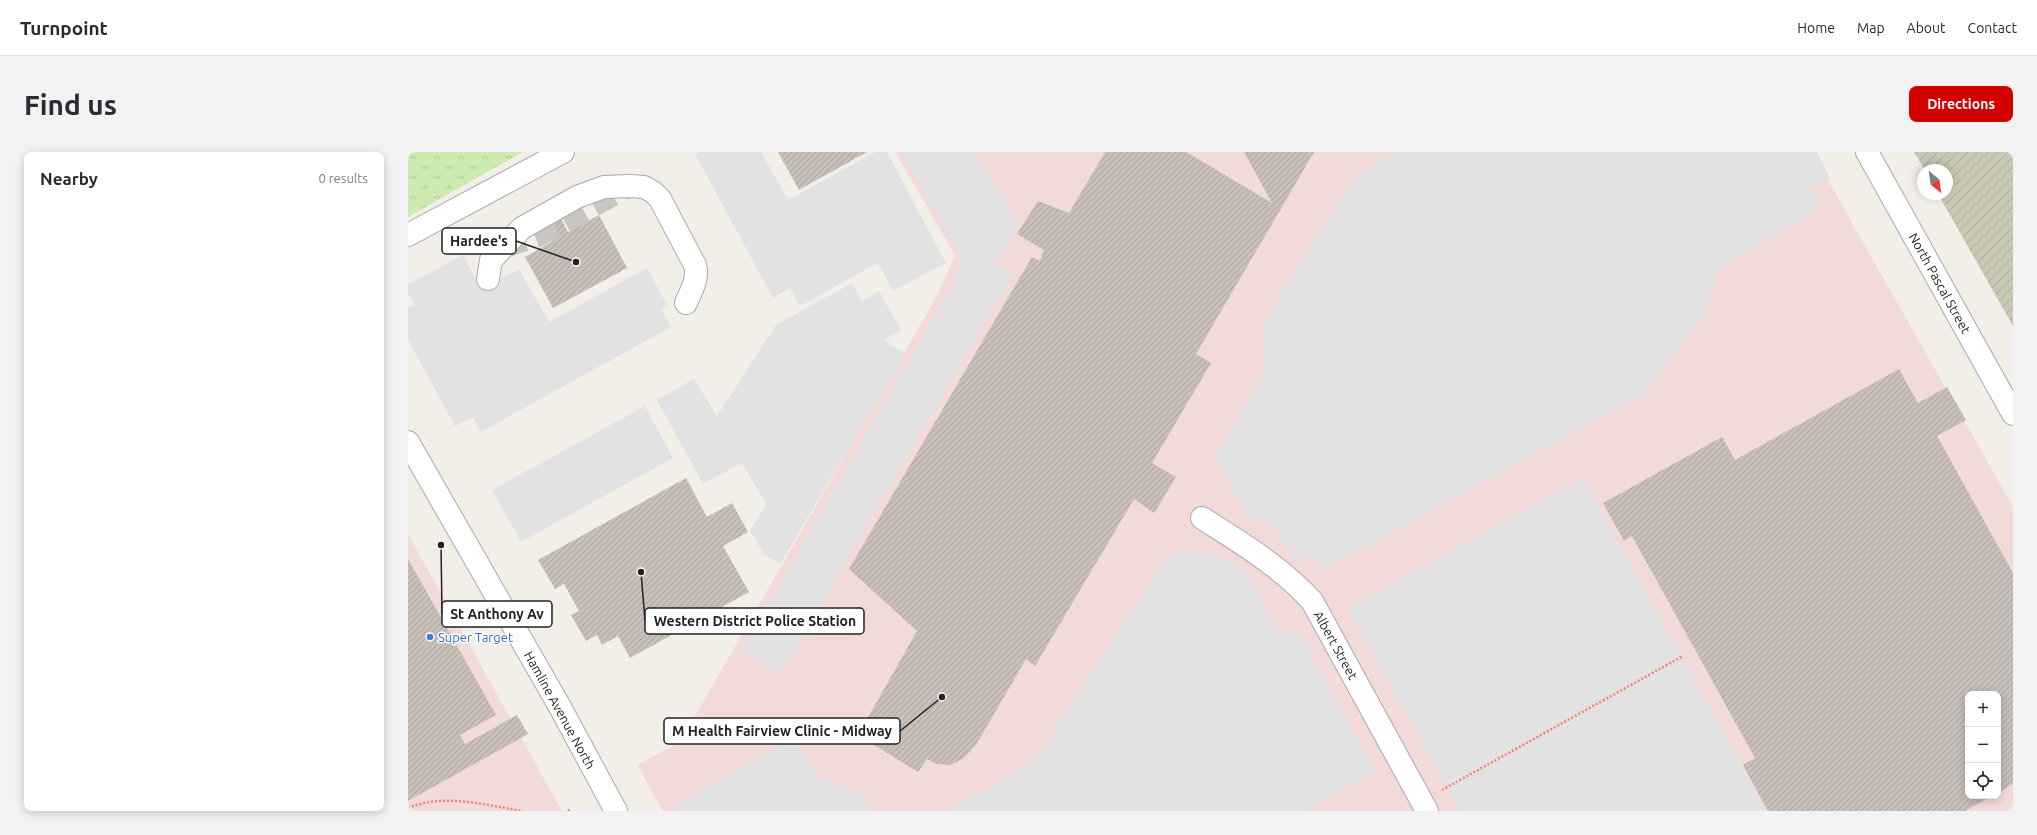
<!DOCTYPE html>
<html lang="en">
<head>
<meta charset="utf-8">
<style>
  :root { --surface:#fff; --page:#f2f2f3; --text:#2b2b33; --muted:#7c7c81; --line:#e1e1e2; --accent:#d40000 }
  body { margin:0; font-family:Ubuntu,sans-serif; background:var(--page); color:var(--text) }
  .controls { position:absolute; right:12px; bottom:12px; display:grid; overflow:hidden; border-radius:8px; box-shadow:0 2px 10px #0003 }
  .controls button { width:36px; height:36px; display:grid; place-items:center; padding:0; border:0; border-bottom:1px solid var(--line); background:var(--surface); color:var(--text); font:20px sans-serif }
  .compass { position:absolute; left:1509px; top:12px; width:36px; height:36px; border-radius:50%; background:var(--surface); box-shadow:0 2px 10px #0003; rotate:151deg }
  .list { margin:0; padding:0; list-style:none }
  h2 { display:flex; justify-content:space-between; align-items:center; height:52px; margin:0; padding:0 16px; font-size:17px }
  h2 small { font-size:13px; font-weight:400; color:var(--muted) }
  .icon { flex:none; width:22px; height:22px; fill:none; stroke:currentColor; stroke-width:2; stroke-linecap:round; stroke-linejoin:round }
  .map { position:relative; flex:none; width:1605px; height:659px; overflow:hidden; border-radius:8px }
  header { display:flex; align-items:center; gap:24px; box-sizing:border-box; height:56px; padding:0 20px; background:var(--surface); border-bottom:1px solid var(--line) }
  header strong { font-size:19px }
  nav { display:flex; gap:22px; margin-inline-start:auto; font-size:14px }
  .intro { display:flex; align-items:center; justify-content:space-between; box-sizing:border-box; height:96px; padding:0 24px }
  h1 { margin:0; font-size:28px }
  .button { padding:10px 18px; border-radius:8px; background:var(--accent); color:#fff; font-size:14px; font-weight:700 }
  main { display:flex; gap:24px; padding:0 24px }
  aside { flex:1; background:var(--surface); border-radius:8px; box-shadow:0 2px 10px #0003 }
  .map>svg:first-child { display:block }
</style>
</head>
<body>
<header>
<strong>Turnpoint</strong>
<nav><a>Home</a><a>Map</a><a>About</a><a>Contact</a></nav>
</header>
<div class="intro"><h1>Find us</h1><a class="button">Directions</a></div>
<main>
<aside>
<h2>Nearby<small>0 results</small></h2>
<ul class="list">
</ul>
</aside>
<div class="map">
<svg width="1605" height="659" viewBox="0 0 1605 659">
  <defs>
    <pattern id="construction-furrows" width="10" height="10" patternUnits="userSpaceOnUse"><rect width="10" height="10" fill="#c7c7b4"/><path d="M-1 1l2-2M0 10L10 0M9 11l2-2" fill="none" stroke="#abab9a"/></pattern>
    <pattern id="grass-tufts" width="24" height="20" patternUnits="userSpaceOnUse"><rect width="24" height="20" fill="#cdebb0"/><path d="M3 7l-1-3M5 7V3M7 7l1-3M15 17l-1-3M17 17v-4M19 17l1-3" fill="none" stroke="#b0c997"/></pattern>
    <pattern id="building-hatch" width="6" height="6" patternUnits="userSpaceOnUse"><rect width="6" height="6" fill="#c7bfb8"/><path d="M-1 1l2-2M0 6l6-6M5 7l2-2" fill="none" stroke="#aba49e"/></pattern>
  </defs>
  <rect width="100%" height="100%" fill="#f2efe9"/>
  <g fill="#f2dad9" fill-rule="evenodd">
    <path d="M487 0H1404L1605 355V659H255L229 613 272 590 530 142 547 103ZM1560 542H1590V644H1560Z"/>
    <polygon points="0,382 154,659 0,659"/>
  </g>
  <polygon fill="url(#construction-furrows)" points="1506,0 1605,0 1605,174 1530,42 1539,42 1539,18 1517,18"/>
  <polygon fill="url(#grass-tufts)" points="0,0 115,0 0,65"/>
  <g fill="#e2e2e2">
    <polygon points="291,0 353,0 380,48 467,0 479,0 538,111 485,139 470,111 392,154 382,136 365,146 287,2"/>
    <polygon points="493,0 568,0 611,75 589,112 605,122 373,521 333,499 544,135 553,105"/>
    <polygon points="990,0 1409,0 1422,26 1402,36 1412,57 1311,116 1295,164 1237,241 915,418 906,402 888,410 861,366 845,373 807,305 856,221 856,170 946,25"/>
    <polygon points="55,103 73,137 111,117 141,170 239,116 259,153 253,157 263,175 73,280 65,265 47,274 0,188 0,156 6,152 0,142 0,132"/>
    <polygon points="444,131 454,149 471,139 493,178 476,188 497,202 372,412 356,402 342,379 358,352 334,311 295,332 249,248 286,227 309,264 368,173"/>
    <polygon points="237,254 265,306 113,390 84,338"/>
    <polygon points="1175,326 1359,659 1052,659 940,456"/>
    <polygon points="784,398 799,400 838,419 872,482 888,475 967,620 896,659 537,659 620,613 636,595 757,407 771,399"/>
    <polygon points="387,585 409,625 456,642 465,659 267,659 265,655"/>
  </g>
  <g fill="url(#building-hatch)">
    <polygon points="370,0 459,0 391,38"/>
    <polygon points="697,0 778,0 864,51 836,0 906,0 788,202 803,211 744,311 768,325 746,361 726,347 627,514 618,507 568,593 556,606 543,613 528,612 519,607 510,620 450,583 509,479 441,417 624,105 632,109 636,98 609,82 630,49 661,61"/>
    <polygon points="191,63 219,116 145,156 117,105 145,89 137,74 152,65 160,80"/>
    <polygon points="1491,217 1510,251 1539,235 1558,268 1529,284 1605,421 1605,632 1590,641 1590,542 1560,542 1560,644 1584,644 1557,659 1360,659 1335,613 1347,606 1224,384 1216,389 1195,351 1314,285 1327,308"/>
    <polygon points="278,326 299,365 324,351 340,380 315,394 341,440 222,506 210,484 194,493 189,483 178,489 163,463 171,459 156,432 147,437 130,408"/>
    <polygon points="0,407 88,563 52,583 57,592 109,563 120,582 0,649"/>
  </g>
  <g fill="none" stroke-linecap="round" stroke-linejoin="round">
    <polyline stroke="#c8c6c1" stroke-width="22" stroke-dasharray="22 11" stroke-linecap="butt" points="96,95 130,84 222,34"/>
    <defs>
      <g id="minor">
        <polyline points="1459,0 1605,262"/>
        <polyline points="0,83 155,0"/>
        <path d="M80 127 83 108 114 76 169 45 196 35 222 34 236 35 245 40 252 47 287 113C291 126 283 139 278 151"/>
        <polyline points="0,290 152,555 208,659"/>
        <path d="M794 366C833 391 872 414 904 449L1019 659"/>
      </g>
    </defs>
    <use href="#minor" stroke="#a9a9a9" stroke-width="24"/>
    <g stroke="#fa8072" stroke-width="2.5" stroke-dasharray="2 2" stroke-linecap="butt">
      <polyline points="1034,638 1275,504"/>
      <path d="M0 656C36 641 77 653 114 659"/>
      <polyline points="160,659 163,657"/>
    </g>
    <use href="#minor" stroke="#fff" stroke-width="22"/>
  </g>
  <circle fill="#3f7fe0" stroke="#fff" stroke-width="1.5" cx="22" cy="485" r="4"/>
  <g text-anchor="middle" stroke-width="3" stroke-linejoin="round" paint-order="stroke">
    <g font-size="13" fill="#222" stroke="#fff">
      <text transform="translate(1532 131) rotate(61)" y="5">North Pascal Street</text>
      <text transform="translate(928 493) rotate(61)" y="5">Albert Street</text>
      <text transform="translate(152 558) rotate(61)" y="5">Hamline Avenue North</text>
    </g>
    <g font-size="13" fill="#366cbe" stroke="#fff" text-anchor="start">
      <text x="30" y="490">Super Target</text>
    </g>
  </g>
  <path fill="none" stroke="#222" stroke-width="1.5" d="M168 110L108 89M33 393L34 462M233 420L237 469M534 545L492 579"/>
  <g fill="#222" stroke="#fff" stroke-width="1.5">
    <circle cx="168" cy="110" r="4"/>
    <circle cx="33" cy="393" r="4"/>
    <circle cx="233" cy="420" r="4"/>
    <circle cx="534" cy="545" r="4"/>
  </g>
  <g fill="#fff" stroke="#222" stroke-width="1.5">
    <rect x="34" y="76" width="74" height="26" rx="4"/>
    <rect x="34" y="449" width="110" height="26" rx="4"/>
    <rect x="237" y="456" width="219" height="26" rx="4"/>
    <rect x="256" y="566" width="236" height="26" rx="4"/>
  </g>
  <g font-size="14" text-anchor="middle" font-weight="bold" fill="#222">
    <text x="71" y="94">Hardee's</text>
    <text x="89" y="467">St Anthony Av</text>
    <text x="347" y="474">Western District Police Station</text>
    <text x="374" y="584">M Health Fairview Clinic - Midway</text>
  </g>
</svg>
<div class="controls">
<button>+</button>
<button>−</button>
<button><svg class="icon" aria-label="locate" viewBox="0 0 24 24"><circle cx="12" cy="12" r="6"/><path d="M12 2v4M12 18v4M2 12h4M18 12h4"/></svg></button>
</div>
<svg class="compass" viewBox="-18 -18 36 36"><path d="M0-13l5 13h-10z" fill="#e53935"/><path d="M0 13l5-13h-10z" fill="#7c7c81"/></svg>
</div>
</main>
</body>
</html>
